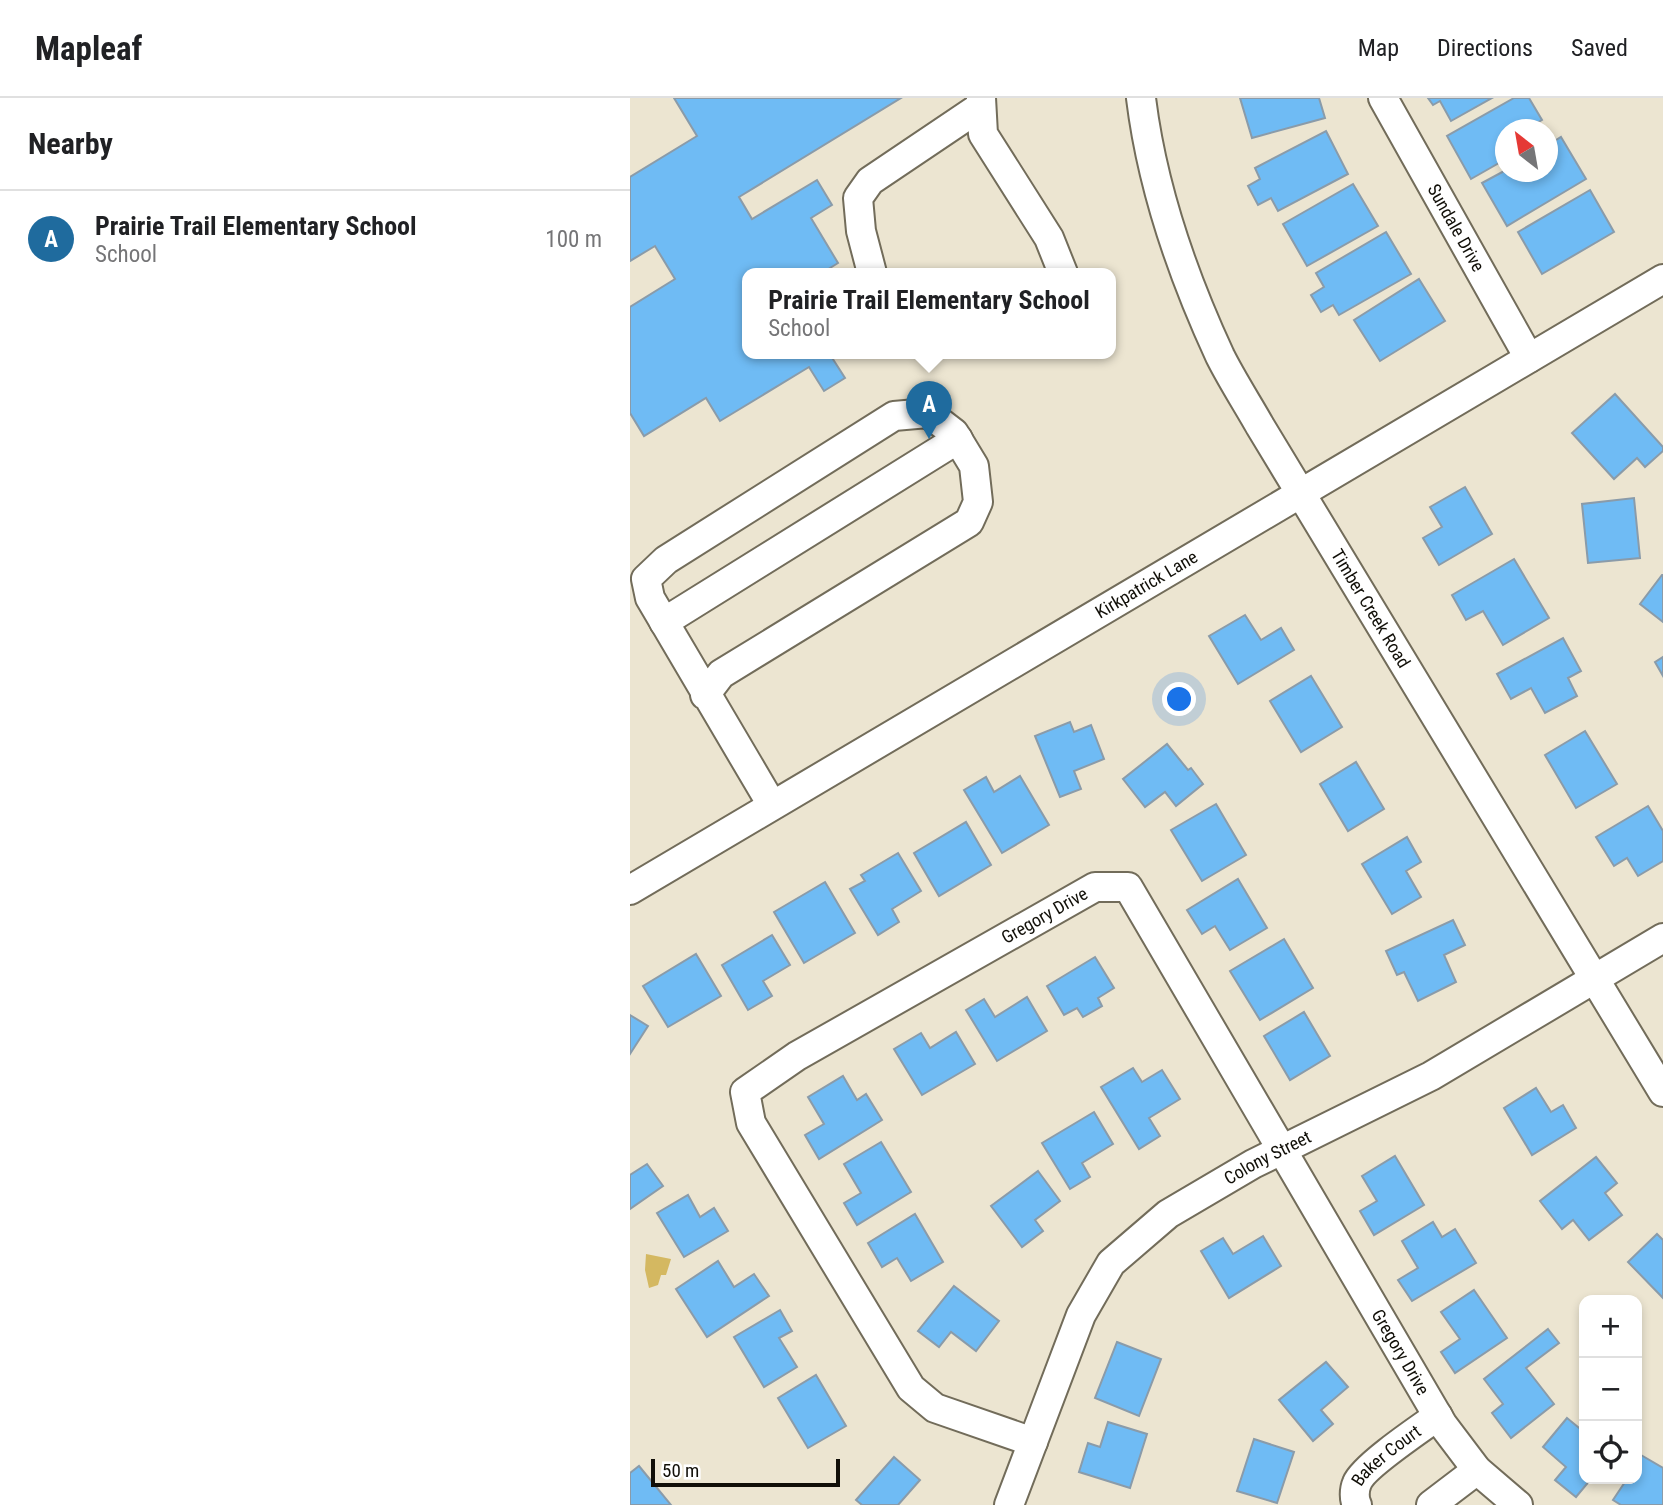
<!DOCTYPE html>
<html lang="en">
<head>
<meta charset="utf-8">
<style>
  :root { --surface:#fff; --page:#f6f6f6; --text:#202124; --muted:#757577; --line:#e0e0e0; --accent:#1f6b9e }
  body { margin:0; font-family:"Roboto Condensed",sans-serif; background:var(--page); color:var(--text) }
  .controls { position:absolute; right:21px; bottom:21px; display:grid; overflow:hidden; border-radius:14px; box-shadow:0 4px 10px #0003 }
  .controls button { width:63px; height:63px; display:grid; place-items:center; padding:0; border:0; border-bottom:2px solid var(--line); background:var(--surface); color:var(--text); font:35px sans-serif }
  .compass { position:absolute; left:865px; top:21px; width:63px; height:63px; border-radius:50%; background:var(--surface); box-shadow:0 4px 10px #0003; rotate:329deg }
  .scale { position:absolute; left:21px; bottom:18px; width:189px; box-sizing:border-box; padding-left:7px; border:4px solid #110f08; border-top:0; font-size:19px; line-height:24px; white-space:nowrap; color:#110f08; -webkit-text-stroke:5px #fff; paint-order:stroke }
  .you { position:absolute; left:550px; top:602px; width:24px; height:24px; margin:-18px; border:5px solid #fff; border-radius:50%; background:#1a73e8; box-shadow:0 0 0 10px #1a73e833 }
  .badge { display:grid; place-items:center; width:46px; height:46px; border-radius:50%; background:var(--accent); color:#fff; font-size:23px; font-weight:700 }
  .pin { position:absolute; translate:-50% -58px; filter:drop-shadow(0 2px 4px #0008) }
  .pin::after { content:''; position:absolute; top:37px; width:24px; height:21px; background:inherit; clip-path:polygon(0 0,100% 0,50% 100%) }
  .popup { position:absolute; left:112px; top:170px; width:374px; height:91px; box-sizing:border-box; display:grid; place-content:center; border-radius:14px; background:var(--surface); filter:drop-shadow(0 2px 5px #0005); font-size:23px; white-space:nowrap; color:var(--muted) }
  .popup b { font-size:26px; color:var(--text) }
  .popup::after { content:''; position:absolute; left:50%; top:100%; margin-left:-14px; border:14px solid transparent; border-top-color:var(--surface) }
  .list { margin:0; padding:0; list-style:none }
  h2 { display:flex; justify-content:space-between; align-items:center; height:91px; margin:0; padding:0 28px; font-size:30px }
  h2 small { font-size:23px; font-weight:400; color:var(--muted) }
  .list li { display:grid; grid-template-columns:46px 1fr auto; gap:21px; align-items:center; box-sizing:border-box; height:98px; padding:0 28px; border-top:2px solid var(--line) }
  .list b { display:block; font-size:26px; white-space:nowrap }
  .list p { margin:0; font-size:23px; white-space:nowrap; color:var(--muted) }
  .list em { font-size:23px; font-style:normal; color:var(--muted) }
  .icon { flex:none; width:38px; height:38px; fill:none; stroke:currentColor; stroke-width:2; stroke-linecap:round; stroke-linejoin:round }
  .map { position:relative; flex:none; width:1033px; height:1407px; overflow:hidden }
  header { display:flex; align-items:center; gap:42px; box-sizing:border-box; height:98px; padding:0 35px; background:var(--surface); border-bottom:2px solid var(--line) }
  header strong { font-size:33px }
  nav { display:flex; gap:38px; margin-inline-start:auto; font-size:24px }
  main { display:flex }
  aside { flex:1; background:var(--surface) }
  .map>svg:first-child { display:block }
</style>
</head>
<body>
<header>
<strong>Mapleaf</strong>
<nav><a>Map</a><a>Directions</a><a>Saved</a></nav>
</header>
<main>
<aside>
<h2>Nearby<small></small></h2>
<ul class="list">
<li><span class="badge">A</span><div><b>Prairie Trail Elementary School</b><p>School</p></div><em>100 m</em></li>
</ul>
</aside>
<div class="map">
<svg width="1033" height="1407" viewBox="0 0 1033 1407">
  <rect width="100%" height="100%" fill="#ece5d1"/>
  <polygon fill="#d4b861" points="16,1156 41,1161 36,1177 31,1177 28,1187 19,1190 15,1172"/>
  <g fill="#6fbbf4" stroke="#8a9ba9" stroke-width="2">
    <polygon points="44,0 271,0 109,99 122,121 187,82 202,107 181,120 208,165 192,175 117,175 117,255 199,255 215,280 194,293 179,269 90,323 76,300 14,338 0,315 0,209 45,181 25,148 0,163 0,79 67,38"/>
    <polygon points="610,0 689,0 695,20 622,40"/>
    <polygon points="798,0 862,0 821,23 810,3 803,7"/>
    <polygon points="884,0 899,0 912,22 907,25 910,32 876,32 876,61 841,81 817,38"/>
    <polygon points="696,33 718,76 648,113 641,100 628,107 618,88 630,81 625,70"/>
    <polygon points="931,39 956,81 877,128 852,85 876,72 876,74 918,74 918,47"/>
    <polygon points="723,86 748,128 677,168 653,126"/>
    <polygon points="960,92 984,134 912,176 888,134"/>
    <polygon points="756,134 781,176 709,217 703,207 691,214 681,197 694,189 686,175"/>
    <polygon points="789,181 815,223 750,263 724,222"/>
    <polygon points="985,296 1033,349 1033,353 1015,369 1007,360 984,381 942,335"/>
    <polygon points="835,389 862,436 809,467 793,440 812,429 800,409"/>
    <polygon points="1004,400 1010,460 958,465 952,406"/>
    <polygon points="884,461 919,520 873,547 853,513 836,522 822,497"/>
    <polygon points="1032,477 1033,477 1033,524 1010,506"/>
    <polygon points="615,517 631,542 651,530 664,552 608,586 579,538"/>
    <polygon points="933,540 951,573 938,580 947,598 915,615 901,590 881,601 867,576"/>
    <polygon points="1033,559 1033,578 1025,564"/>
    <polygon points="681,578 712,629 671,654 640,603"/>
    <polygon points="440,624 444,634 461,627 474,661 444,673 451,691 430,699 405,638"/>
    <polygon points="955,633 987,686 946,710 915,657"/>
    <polygon points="537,646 558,672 561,670 573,686 546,708 535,694 515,709 493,681"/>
    <polygon points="726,664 754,711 718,733 690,686"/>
    <polygon points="390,678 419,727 372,755 334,692 356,679 364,694"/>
    <polygon points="586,706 616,757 572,783 541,732"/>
    <polygon points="1018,708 1033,733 1033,763 1008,778 997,760 984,768 966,739"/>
    <polygon points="336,724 361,767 309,798 284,755"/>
    <polygon points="777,739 791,764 776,773 791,799 762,816 732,766"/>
    <polygon points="268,755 291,793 262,811 269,824 248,837 220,791 235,783 231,777"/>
    <polygon points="608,781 637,830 600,852 585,828 572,836 557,812"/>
    <polygon points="195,784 225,835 174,865 144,814"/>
    <polygon points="823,822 835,847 814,857 826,884 788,903 774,874 767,877 756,853"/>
    <polygon points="142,837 160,867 133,883 142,898 118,912 92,867"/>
    <polygon points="654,841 683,890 630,922 600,873"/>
    <polygon points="66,856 91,898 38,929 13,888"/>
    <polygon points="465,859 484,890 468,900 472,908 453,919 447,910 434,917 417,888"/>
    <polygon points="397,899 417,933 367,963 336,912 354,901 365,919"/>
    <polygon points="674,914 700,958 660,982 634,938"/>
    <polygon points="0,917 18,928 0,956"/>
    <polygon points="326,934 345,966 292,997 264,951 291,935 300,950"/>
    <polygon points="503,970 512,984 532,972 550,1001 519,1020 530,1038 509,1051 471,989"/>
    <polygon points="213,978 227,1002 236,996 252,1022 189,1061 175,1037 194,1026 178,999"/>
    <polygon points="906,990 921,1014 933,1007 946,1030 902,1057 874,1010"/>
    <polygon points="464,1014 483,1046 452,1065 460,1079 440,1091 412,1045"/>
    <polygon points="251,1044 281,1094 227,1127 214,1105 231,1095 214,1066"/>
    <polygon points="765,1058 794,1107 744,1137 730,1113 747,1103 732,1078"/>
    <polygon points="966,1059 987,1085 975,1095 992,1117 959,1142 943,1122 932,1131 910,1103"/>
    <polygon points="17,1066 33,1088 0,1111 0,1077"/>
    <polygon points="408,1073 430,1103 405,1122 413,1133 392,1149 361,1108"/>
    <polygon points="58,1097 70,1119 84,1110 98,1133 54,1159 27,1115"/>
    <polygon points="285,1116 313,1164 281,1183 267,1160 252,1169 238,1145"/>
    <polygon points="803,1124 812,1139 825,1131 846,1165 782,1203 768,1182 788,1170 772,1143"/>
    <polygon points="1027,1136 1033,1142 1033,1200 998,1164"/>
    <polygon points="633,1138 651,1168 599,1200 571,1153 593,1140 603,1156"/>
    <polygon points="88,1163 104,1189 124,1176 139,1198 77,1239 46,1191"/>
    <polygon points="324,1188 369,1223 346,1253 321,1234 309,1249 288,1233"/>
    <polygon points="844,1192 877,1240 825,1275 811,1254 830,1241 811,1214"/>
    <polygon points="150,1212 162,1233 149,1240 167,1269 134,1289 104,1239"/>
    <polygon points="918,1231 929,1245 896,1270 924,1306 881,1340 862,1315 873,1306 854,1281"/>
    <polygon points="487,1244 531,1261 509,1318 465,1300"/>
    <polygon points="696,1264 718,1289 691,1312 703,1326 683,1343 649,1302"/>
    <polygon points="186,1277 216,1328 178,1350 148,1300"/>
    <polygon points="937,1320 954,1334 954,1381 961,1381 946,1399 925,1382 936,1369 913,1349"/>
    <polygon points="478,1324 517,1336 500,1390 449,1374 458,1345 470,1349"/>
    <polygon points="624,1341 664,1354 647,1405 607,1393"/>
    <polygon points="1011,1357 1033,1370 1033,1407 991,1407 983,1402 997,1381 1007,1381 1007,1364"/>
    <polygon points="264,1359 290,1382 268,1407 232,1407 226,1402"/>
    <polygon points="9,1368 41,1407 0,1407 0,1375"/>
  </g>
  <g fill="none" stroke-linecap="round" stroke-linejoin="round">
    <defs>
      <g id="minor">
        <polyline points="351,0 353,36 419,140 433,175"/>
        <path id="s1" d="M511 0C522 89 552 176 590 258 602 282 617 305 630 328L1033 994"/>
        <path id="s2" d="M753 0 899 260"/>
        <polyline points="242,175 231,133 228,100 240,83 350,9"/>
        <polyline points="34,524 328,341"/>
        <polyline points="75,597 91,576 339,424 348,404 344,368 324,335 298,315 264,318 36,462 16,481 20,500 142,707"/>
        <path id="s3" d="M0 792 1033 181"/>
        <path id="s4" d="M403 1344 305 1310 281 1290 121 1025 115 994 167 958 465 789H498L813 1327 847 1372 888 1407"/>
        <path id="s5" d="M379 1407 451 1217 481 1165 538 1116 623 1066 801 978 1033 840"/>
        <path id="s6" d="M727 1407C724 1401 724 1392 727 1385 733 1369 791 1330 808 1318"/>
        <polyline points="801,1407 847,1372"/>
      </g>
    </defs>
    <use href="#minor" stroke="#726c5a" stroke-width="32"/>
    <use href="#minor" stroke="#fff" stroke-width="28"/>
  </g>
  <g text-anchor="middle" stroke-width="5" stroke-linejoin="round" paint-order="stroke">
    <g font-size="18" fill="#110f08" stroke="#fff">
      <text dy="6" stroke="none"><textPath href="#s2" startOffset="149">Sundale Drive</textPath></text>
      <text dy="6" stroke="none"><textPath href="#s3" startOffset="600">Kirkpatrick Lane</textPath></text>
      <text dy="6" stroke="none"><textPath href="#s1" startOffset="565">Timber Creek Road</textPath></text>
      <text dy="6" stroke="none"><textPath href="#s4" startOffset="824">Gregory Drive</textPath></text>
      <text dy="6" stroke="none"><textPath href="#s5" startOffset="453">Colony Street</textPath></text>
      <text dy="6" stroke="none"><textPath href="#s4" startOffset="1454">Gregory Drive</textPath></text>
      <text dy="6" stroke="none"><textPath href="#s6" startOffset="63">Baker Court</textPath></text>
    </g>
  </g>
</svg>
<div class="controls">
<button>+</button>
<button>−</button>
<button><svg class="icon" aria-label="locate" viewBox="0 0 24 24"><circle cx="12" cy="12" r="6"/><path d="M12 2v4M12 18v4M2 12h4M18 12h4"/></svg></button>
</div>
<svg class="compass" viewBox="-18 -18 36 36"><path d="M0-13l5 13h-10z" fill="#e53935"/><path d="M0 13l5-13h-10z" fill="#757577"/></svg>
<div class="scale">50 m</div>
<div class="you"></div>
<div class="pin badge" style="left:299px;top:341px">A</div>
<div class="popup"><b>Prairie Trail Elementary School</b>School</div>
</div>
</main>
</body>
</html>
